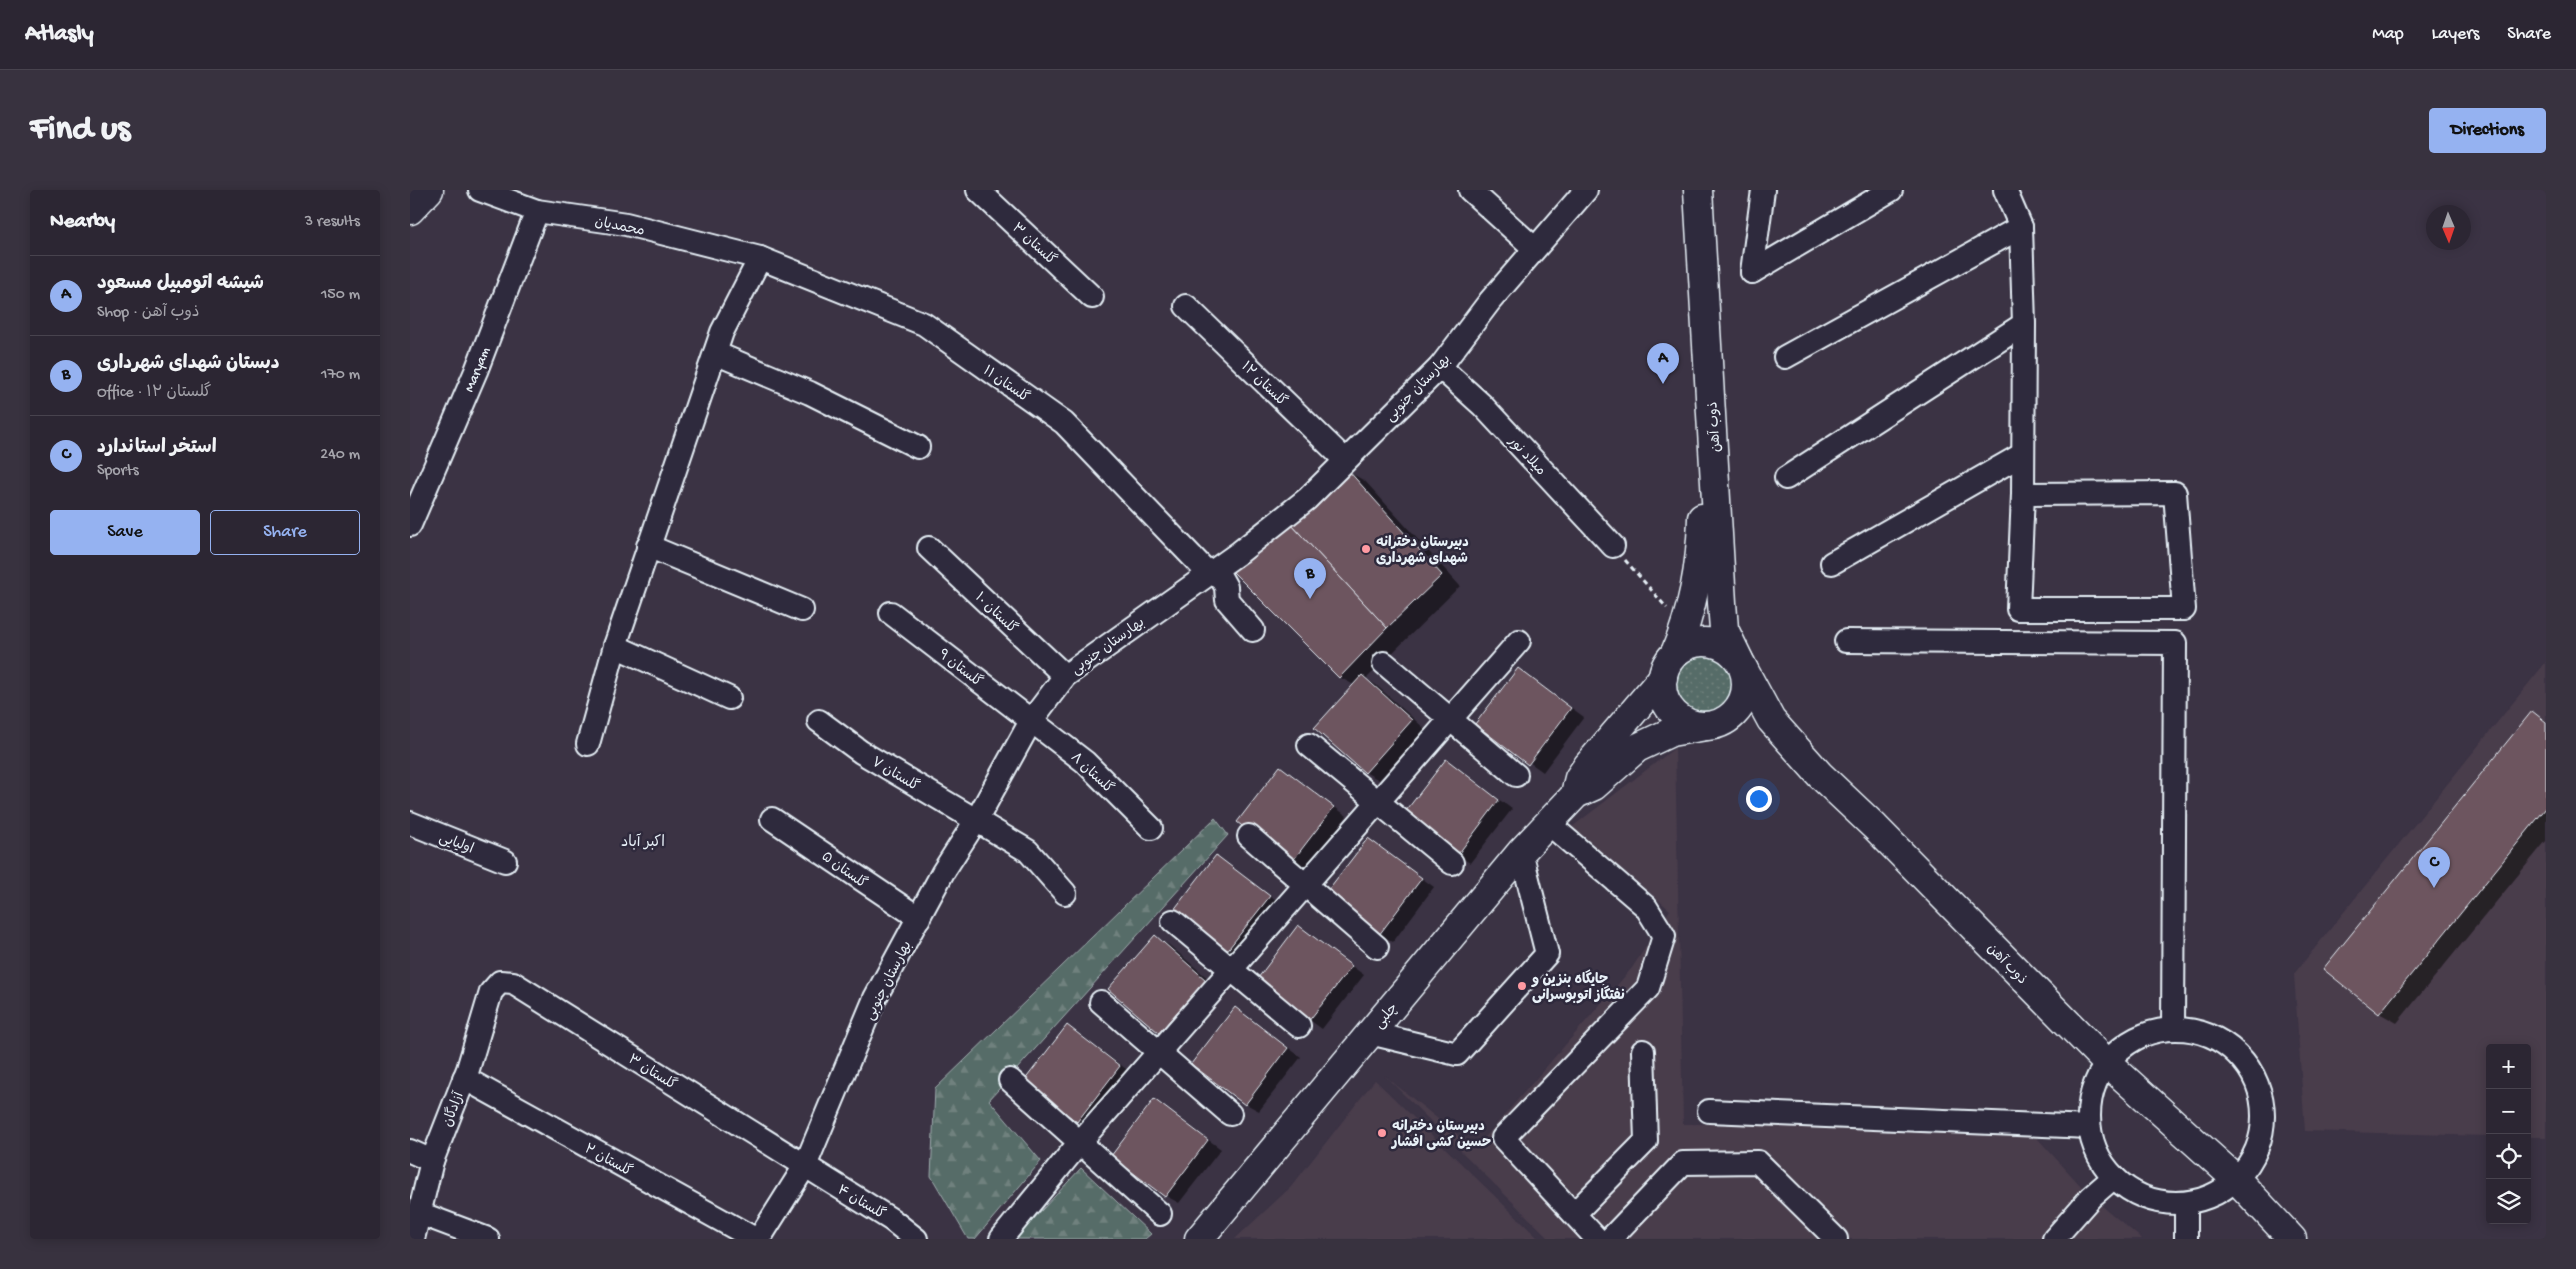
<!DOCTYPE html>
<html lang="en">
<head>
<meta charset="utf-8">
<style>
  :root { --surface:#2c2633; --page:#38323f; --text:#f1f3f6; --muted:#a6a5ac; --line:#48434e; --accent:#95b2f1 }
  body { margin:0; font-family:"Gochi Hand","Playpen Sans Arabic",sans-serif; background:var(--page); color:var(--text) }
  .controls { position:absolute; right:15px; bottom:15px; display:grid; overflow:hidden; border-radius:5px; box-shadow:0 2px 12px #0003 }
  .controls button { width:45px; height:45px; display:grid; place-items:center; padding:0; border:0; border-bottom:1px solid var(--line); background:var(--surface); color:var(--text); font:25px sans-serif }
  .compass { position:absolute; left:2016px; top:15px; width:45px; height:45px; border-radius:50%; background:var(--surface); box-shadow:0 2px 12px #0003; rotate:178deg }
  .you { position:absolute; left:1348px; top:608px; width:18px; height:18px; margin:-12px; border:4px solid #fff; border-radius:50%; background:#1a73e8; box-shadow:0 0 0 8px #1a73e833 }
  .badge { display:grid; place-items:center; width:32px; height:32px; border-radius:50%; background:var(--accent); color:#111; font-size:16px; font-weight:700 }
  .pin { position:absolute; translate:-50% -41px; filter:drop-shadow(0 1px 2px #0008) }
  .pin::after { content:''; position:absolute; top:26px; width:18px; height:15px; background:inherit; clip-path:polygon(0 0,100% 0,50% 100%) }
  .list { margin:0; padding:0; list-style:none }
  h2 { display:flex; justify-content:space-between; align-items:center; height:65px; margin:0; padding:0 20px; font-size:21px }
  h2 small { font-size:16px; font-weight:400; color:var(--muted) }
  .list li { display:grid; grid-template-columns:32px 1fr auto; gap:15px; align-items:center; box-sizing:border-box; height:80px; padding:0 20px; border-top:1px solid var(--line) }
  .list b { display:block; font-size:19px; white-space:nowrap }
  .list p { margin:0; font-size:16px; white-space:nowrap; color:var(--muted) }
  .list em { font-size:16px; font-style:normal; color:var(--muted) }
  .actions { display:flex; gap:10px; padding:15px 20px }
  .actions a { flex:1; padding:11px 0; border:1px solid var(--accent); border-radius:5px; text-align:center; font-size:18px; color:var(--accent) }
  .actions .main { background:var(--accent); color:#111 }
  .icon { flex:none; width:28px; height:28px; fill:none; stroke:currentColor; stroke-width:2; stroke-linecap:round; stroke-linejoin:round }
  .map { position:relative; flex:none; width:2136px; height:1049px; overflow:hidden; border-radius:5px }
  header { display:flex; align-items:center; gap:30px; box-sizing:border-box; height:70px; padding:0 25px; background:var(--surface); border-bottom:1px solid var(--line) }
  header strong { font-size:24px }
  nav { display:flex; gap:28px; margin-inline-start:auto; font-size:18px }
  .intro { display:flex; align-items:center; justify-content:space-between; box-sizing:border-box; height:120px; padding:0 30px }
  h1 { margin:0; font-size:35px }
  .button { padding:12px 22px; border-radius:5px; background:var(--accent); color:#111; font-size:18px; font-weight:700 }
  main { display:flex; gap:30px; padding:0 30px }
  aside { flex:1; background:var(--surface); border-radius:5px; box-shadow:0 2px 12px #0003 }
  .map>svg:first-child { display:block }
</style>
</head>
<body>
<header>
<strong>Atlasly</strong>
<nav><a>Map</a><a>Layers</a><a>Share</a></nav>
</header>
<div class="intro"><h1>Find us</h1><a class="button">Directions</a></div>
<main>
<aside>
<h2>Nearby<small>3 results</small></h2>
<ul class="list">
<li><span class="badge">A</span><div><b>شیشه اتومبیل مسعود</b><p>Shop · ذوب آهن</p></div><em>150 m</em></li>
<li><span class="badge">B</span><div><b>دبستان شهدای شهرداری</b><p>Office · گلستان ۱۲</p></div><em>170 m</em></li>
<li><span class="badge">C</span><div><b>استخر استاندارد</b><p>Sports</p></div><em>240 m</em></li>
</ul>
<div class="actions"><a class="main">Save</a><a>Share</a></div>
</aside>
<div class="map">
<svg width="2136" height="1049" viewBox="0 0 2136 1049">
  <defs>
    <pattern id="green-dots" width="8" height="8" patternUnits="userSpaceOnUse" patternTransform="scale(1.25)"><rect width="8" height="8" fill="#576c67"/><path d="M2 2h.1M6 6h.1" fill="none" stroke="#6f817e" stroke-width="1.8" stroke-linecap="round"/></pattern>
    <pattern id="forest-firs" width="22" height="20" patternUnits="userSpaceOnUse" patternTransform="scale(1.25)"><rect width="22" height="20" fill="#576c67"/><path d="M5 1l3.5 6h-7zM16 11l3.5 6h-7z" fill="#6f817e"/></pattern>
  </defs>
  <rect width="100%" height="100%" fill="#3b3344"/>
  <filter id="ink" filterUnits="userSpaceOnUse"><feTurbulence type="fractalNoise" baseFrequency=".02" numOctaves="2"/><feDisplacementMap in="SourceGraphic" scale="10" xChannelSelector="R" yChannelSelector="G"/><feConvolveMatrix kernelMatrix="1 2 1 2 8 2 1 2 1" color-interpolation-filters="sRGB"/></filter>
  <g filter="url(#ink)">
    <g fill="#4a3d4c">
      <polygon points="2136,472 2136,947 2117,947 2117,858 2080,858 2080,946 1895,941 1884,784"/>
      <polygon points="1265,558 1273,934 1616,936 1681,1007 1732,1049 1140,1049 975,886 1065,959 1222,778 1260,720 1162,637"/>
      <polygon points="965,890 1129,1049 825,1049 881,997"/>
    </g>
    <circle fill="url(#green-dots)" stroke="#a0aeb0" cx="1294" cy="494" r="36"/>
    <g fill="url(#forest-firs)" stroke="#a0aeb0">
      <polygon points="805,628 818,645 579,910 631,971 565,1049 558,1049 521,986 525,899"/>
      <polygon points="671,978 741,1044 735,1049 605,1049"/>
    </g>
    <g fill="#0007">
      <polygon points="937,281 955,291 1050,396 956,489 966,495 1015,539 969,590 955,582 944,495 929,487"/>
      <polygon points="1108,479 1174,527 1133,582 1066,534"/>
      <polygon points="2123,523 2136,531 2136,651 1987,833 1969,823"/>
      <polygon points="1036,571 1102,619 1060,673 1047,665"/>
      <polygon points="871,578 937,626 895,680 882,672"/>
      <polygon points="959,650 1024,697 983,752 969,744"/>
      <polygon points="806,667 872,714 830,769 765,721"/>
      <polygon points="888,737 954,785 912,839 846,791"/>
      <polygon points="745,747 759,755 809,798 763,850 750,842"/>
      <polygon points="825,819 891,867 849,921 836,914"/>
      <polygon points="657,836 723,884 681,939 668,931"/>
      <polygon points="745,911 811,959 769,1013 756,1006"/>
    </g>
    <g fill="#6d555f" stroke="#e8f1f8">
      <polygon points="937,279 1032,385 977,438 879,332"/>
      <polygon points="879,332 977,438 929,488 822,381"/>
      <polygon points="1108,478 1161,518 1118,575 1065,534"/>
      <polygon points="952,485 1002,530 955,583 904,538"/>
      <polygon points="2122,521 2136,532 2136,618 1969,824 1913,779"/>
      <polygon points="1036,569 1089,610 1046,667 992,626"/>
      <polygon points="870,576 924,617 881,673 827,632"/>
      <polygon points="958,648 1012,688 969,745 915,704"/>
      <polygon points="806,665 860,706 816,762 763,721"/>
      <polygon points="888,735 942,776 898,832 845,792"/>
      <polygon points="745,745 796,790 749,843 698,799"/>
      <polygon points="825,817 878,858 835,915 781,874"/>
      <polygon points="657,835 710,876 667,932 614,891"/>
      <polygon points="744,909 798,950 755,1007 701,966"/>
    </g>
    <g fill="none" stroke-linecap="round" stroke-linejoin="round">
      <defs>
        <g id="minor">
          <polyline points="70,0 127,21 216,34 350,68 514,134 654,233 799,384"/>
          <polyline points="568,0 682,107"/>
          <polyline points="1060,0 1124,58"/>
          <polyline points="1595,0 1611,37 1614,134 1613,304 1608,419 1774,419 1765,303 1613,304"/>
          <polyline points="1342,82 1481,0"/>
          <polyline points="1342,82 1353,0"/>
          <polyline points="776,116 935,270"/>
          <polyline points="305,163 400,203 508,257"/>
          <polyline points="1375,167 1611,37"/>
          <polyline points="1030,177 1072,215 1203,356"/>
          <polyline points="1376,288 1614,134"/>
          <polyline points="0,335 66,181 127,21"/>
          <polyline points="238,356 392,420"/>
          <polyline points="519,358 655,486"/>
          <polyline points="1422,373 1613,264"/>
          <polyline points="806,379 816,397 817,410 843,440"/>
          <polyline points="481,423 675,572 741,638"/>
          <polyline points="1436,451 1765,453 1763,838"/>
          <polyline points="205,456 319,508"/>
          <polyline points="974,473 1106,585"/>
          <polyline points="409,531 451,562 618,661 655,703"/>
          <polyline points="178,554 205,456 312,142 350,68"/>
          <polyline points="899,555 1042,673"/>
          <polyline points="362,629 509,728"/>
          <polyline points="0,633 95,671"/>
          <polyline points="1138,633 1236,717 1254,746 1238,798 1093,948 1187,1049"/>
          <polyline points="839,646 967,757"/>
          <polyline points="763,731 889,836"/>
          <polyline points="691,812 820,924"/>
          <circle cx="1766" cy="926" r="87"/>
          <polyline points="960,843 1047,864 1137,764 1111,662"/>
          <polyline points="54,888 345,1049"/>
          <polyline points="600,890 750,1024"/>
          <polyline points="1299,921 1679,937"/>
          <polyline points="0,961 22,971"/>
          <polyline points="1776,1013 1776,1049"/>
          <polyline points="9,1023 78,1049"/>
          <polyline points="1164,1024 1236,951 1233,861"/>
          <polyline points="3,1049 22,971 58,879 81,802 90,792 103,793 482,1030 506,1049"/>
          <polyline points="349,1049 395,976 465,808 533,682 567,629 621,531 655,486 830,362 897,309 1030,177 1080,111 1176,0"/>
          <polyline points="591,1049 670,952 1109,451"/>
          <polyline points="1200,1049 1273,973 1348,972 1426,1049"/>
          <polyline points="1644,1049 1681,1007 1704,987"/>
        </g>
        <g id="major">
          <polyline points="1288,0 1312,413 1314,439 1329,470"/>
          <polyline points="0,20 19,0"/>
          <circle cx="1294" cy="494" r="42"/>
          <path d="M1265 463C1283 420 1291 375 1292 328"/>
          <polyline points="1334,480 1361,530 1410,585 1465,637 1695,871 1827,990 1882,1049"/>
          <polyline points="1166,600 1169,588 1178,575 1253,487"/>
          <polyline points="789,1049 1111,662 1166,604 1184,596 1227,558 1261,542 1296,536"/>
        </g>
      </defs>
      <use href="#minor" stroke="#e8f1f8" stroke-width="26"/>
      <use href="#major" stroke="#e8f1f8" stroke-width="31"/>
      <polyline stroke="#e8f1f8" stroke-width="3" stroke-dasharray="5 4" stroke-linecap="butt" points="1215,370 1257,418"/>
      <use href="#minor" stroke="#2f2a3d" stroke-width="22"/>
      <use href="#major" stroke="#2f2a3d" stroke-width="28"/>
    </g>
  </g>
  <g fill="#ff9aa2" stroke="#2f2a3d" stroke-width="2">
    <circle cx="956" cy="359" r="5"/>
    <circle cx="1112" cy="796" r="5"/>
    <circle cx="972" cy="943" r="5"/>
  </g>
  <g text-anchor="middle" stroke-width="5" stroke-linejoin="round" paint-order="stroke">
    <g font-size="14" fill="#e8f1f8" stroke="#2f2a3d">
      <text transform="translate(210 35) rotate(11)" y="5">محمدیان</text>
      <text transform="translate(625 53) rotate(43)" y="5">گلستان ۳</text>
      <text transform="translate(66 179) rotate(-68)" y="5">Maryam</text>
      <text transform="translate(597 193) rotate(35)" y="5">گلستان ۱۱</text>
      <text transform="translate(855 193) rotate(44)" y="5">گلستان ۱۲</text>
      <text transform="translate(1007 197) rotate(-46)" y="5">بهارستان جنوبی</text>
      <text transform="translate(1303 237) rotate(-94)" y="5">ذوب آهن</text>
      <text transform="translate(1118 265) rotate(47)" y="5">میلاد نور</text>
      <text transform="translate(587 422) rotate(44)" y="5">گلستان ۱۰</text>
      <text transform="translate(697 455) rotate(-36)" y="5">بهارستان جنوبی</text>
      <text transform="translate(551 477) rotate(38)" y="5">گلستان ۹</text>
      <text transform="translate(683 582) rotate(43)" y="5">گلستان ۸</text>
      <text transform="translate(486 583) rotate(31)" y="5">گلستان ۷</text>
      <text transform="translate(47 652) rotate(21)" y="5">اولیایی</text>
      <text transform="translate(435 679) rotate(36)" y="5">گلستان ۵</text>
      <text transform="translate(1598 773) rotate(46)" y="5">ذوب آهن</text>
      <text transform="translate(477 790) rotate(-63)" y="5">بهارستان جنوبی</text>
      <text transform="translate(975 825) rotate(-50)" y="5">چلبی</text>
      <text transform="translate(243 881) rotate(32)" y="5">گلستان ۳</text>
      <text transform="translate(42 919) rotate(-69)" y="5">آزادگان</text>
      <text transform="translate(199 969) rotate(29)" y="5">گلستان ۲</text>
      <text transform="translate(452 1011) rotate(31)" y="5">گلستان ۴</text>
    </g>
    <g font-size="14" font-weight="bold" fill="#e8f1f8" stroke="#2f2a3d" text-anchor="start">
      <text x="966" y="356">دبیرستان دخترانه<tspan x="966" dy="16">شهدای شهرداری</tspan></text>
      <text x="1122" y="793">جایگاه بنزین و<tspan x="1122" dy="16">نفتگاز اتوبوسرانی</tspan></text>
      <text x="982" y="940">دبیرستان دخترانه<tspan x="982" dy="16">حسین کشی افشار</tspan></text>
    </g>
    <g font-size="15" fill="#e8f1f8" stroke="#2f2a3d">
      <text x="233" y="656">اکبر آباد</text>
    </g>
  </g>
</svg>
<div class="controls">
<button>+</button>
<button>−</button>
<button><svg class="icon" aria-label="locate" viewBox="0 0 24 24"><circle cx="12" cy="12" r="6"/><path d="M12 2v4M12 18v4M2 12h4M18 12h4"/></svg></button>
<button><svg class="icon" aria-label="layers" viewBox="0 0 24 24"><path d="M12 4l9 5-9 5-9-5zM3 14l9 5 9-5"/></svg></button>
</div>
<svg class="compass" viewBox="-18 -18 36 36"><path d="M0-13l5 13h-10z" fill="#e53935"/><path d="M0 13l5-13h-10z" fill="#a6a5ac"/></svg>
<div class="you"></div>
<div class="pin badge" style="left:1253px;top:194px">A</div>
<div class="pin badge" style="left:900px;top:409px">B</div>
<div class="pin badge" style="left:2024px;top:698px">C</div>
</div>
</main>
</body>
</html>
